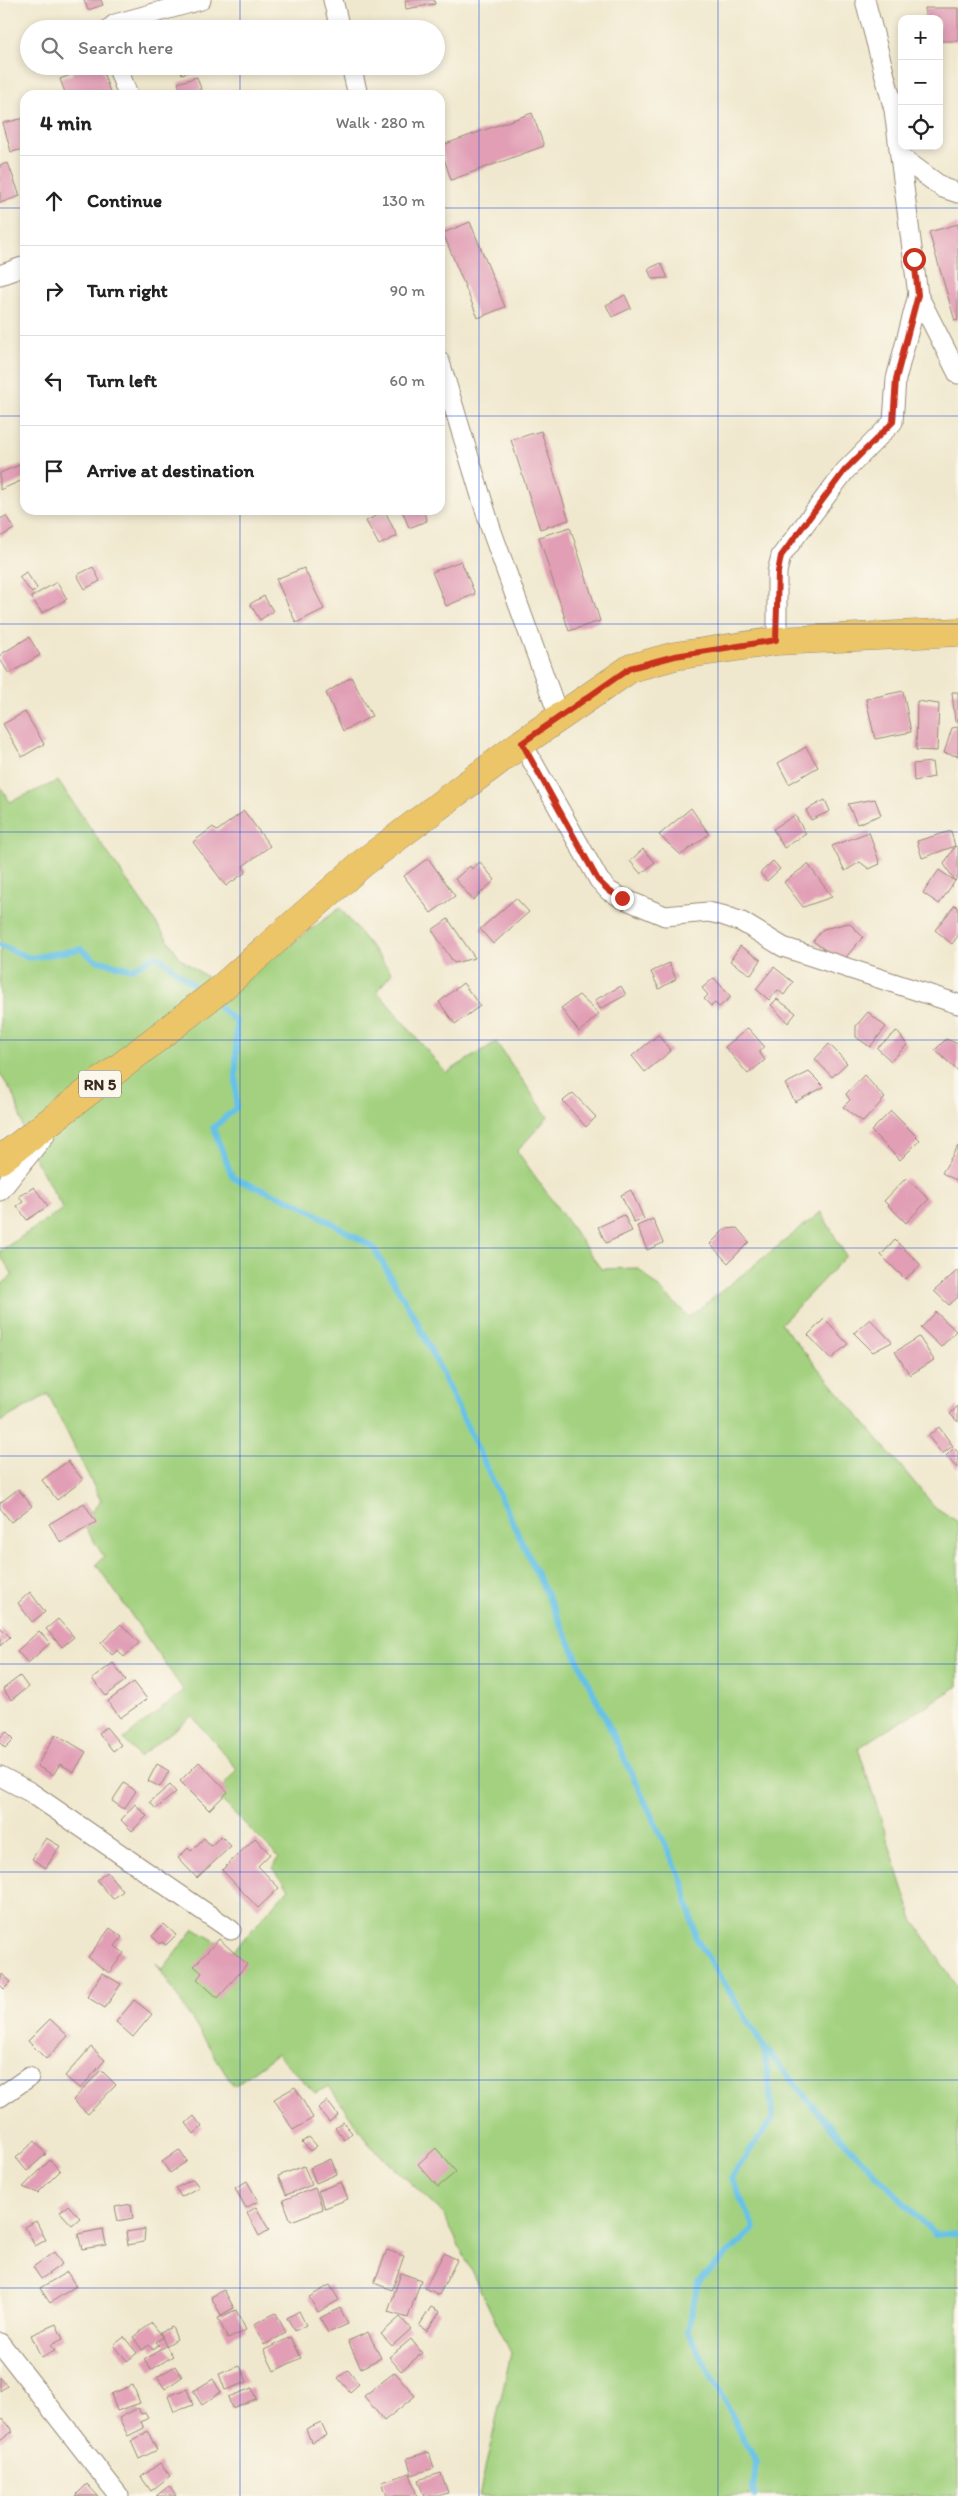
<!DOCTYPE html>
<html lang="en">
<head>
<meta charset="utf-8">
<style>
  :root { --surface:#fff; --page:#f2f2f2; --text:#222; --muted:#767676; --line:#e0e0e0 }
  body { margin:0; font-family:Itim,sans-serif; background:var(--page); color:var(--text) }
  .controls { position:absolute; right:15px; top:15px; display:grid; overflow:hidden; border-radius:10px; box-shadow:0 2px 8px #0003 }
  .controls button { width:45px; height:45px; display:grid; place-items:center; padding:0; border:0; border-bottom:1px solid var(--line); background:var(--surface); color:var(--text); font:25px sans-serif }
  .stop { position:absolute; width:15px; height:15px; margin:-11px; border:4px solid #c8321e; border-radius:50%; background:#fff }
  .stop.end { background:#c8321e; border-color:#fff; box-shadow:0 1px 5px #0008 }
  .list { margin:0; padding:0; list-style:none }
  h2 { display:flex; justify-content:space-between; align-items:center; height:65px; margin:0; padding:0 20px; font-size:21px }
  h2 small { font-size:16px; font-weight:400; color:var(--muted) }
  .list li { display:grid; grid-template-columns:32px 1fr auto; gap:15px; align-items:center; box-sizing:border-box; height:90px; padding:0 20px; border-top:1px solid var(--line) }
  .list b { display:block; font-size:19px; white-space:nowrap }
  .list em { font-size:16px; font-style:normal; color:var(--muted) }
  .icon { flex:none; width:28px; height:28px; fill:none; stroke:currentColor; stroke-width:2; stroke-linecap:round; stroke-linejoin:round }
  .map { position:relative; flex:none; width:958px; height:2496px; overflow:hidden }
  .search { position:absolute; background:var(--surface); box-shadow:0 2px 8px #0003; left:20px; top:20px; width:425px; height:55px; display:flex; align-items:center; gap:12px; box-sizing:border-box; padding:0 18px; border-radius:28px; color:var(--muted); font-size:19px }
  .panel { position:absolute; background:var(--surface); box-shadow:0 2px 8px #0003; left:20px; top:90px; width:425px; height:425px; border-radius:15px }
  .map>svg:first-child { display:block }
</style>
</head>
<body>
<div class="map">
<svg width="958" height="2496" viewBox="0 0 958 2496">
  <rect width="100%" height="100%" fill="#fbf7ec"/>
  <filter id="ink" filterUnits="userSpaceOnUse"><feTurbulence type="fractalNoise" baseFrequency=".02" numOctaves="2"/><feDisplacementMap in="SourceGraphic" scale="10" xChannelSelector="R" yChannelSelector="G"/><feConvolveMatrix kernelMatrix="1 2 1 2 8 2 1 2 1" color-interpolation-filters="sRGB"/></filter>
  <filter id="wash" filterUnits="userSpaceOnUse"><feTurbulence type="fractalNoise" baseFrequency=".0096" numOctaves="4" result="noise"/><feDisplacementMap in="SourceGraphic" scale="20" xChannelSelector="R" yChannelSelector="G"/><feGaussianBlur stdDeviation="1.12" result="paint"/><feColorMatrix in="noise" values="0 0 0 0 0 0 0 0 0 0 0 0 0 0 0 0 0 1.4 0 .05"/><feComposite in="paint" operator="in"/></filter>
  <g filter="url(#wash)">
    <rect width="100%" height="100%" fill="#f0e8ce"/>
    <polygon fill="#a3d17f" stroke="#6f7e4e" points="58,781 181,959 227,991 340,908 392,973 377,991 446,1073 496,1042 548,1117 517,1151 601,1269 638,1268 689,1317 821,1212 846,1256 781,1324 935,1507 958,1522 958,1686 858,1748 913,1919 958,1989 958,2496 479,2496 511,2353 443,2213 370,2145 329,2086 315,2093 277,2054 234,2086 156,1963 162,1970 194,1929 233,1951 289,1888 272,1868 279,1858 216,1795 237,1769 192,1716 139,1757 124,1739 184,1691 96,1564 104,1557 82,1522 101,1501 48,1394 0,1422 0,1286 13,1275 0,1255 0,1251 63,1209 28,1146 15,1097 0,1074 0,786 10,802"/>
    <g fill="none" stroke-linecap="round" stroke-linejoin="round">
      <g stroke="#68c2e6" stroke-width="6">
        <polyline points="0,945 30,958 81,949 95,960 132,969 157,955 204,994"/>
        <polyline points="213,1002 236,1021 236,1108 213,1128 233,1178 297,1203 373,1247 418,1323 683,1882 696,1938 764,2047 773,2118 731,2178 755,2228 698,2282 688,2331 756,2462 753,2491 755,2496"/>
        <polyline points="765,2048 832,2129 935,2235 958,2233"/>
      </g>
    </g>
    <g id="blocks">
      <g fill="#e19eb5">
        <polygon points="84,0 101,0 103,5 88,10"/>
        <polygon points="405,0 434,0 435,4 406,9"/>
        <polygon points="925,8 958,8 958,41 939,41 939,19 925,19"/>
        <polygon points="70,66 101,66 110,92 101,95 66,95 60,79 73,74"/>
        <polygon points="179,66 193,66 195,70 182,74"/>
        <polygon points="197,77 201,89 182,95 178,83"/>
        <polygon points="532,113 544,146 451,180 440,146"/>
        <polygon points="25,118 25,149 11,152 3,123"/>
        <polygon points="8,163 20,196 0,203 0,165"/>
        <polygon points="470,222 505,307 478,318 443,233"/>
        <polygon points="958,224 958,320 955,321 929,232"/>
        <polygon points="661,263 668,278 652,279 648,269"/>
        <polygon points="625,295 631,308 612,317 606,305"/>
        <polygon points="541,431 569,520 540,529 511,440"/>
        <polygon points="22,464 25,479 0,490 0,473"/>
        <polygon points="402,510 423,510 427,521 409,528"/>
        <polygon points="385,511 397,536 379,545 366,521"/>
        <polygon points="6,516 14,529 0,537 0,519"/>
        <polygon points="570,527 600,621 569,631 539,537"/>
        <polygon points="461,561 475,594 446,606 432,572"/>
        <polygon points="93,567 100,581 85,589 77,575"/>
        <polygon points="304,568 324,609 296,623 276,579"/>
        <polygon points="26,572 37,588 32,593 19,577"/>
        <polygon points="57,582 67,599 42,613 31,597"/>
        <polygon points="264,596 273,611 260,620 250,604"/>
        <polygon points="29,637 40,655 9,674 0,659 0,655"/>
        <polygon points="351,677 372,716 343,731 326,693"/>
        <polygon points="903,691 911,732 875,739 866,699"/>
        <polygon points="952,692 958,692 958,721 955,722"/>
        <polygon points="917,701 939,704 937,751 916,750"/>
        <polygon points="25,712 44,744 22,757 3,724"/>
        <polygon points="958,727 958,756 944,753 952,728"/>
        <polygon points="806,747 818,767 789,784 778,763"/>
        <polygon points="932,762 934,777 914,781 913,764"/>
        <polygon points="875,799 881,815 857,824 848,804"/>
        <polygon points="825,800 830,811 811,820 806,810"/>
        <polygon points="691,808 709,834 681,855 659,835"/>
        <polygon points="244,811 270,846 243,866 246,872 226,886 193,842 213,827 217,831"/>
        <polygon points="795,815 806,834 784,848 773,829"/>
        <polygon points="951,831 955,846 922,858 917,841"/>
        <polygon points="869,832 880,864 869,869 860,862 845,871 832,846"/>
        <polygon points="955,846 958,848 958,876 955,881 944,864"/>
        <polygon points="643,849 655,862 641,874 630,861"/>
        <polygon points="428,858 455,896 431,913 404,876"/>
        <polygon points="773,861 780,869 767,881 760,873"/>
        <polygon points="480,862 495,880 473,900 455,879 470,866 472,869"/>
        <polygon points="808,864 832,897 803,907 784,882"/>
        <polygon points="939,870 955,881 939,904 923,893"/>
        <polygon points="516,898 529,912 493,944 480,929"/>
        <polygon points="955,905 958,908 958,936 952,944 935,930"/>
        <polygon points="448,919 475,958 454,963 432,930"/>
        <polygon points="849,923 863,937 842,962 813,941 823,929"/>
        <polygon points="740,946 761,960 751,975 730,961"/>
        <polygon points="669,963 676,979 659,989 651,972"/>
        <polygon points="774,967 793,982 784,995 778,990 769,1000 756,989"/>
        <polygon points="714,978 731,997 719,1007 715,1003 711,1006 704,999 708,995 702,988"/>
        <polygon points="463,983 480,1006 455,1024 439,1002"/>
        <polygon points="621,986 626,995 600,1009 595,1000"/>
        <polygon points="579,995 599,1014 579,1032 561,1008"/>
        <polygon points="777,999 796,1013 788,1023 771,1005"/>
        <polygon points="868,1012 886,1027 870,1047 856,1037 856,1026"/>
        <polygon points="748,1028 764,1046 759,1052 765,1060 748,1074 725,1047"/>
        <polygon points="897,1031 907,1045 891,1061 877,1048"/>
        <polygon points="658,1035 671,1051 645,1072 632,1056"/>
        <polygon points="946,1039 958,1044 958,1071 935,1050"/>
        <polygon points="829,1044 847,1063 832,1077 815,1059"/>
        <polygon points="809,1072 824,1087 795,1102 785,1084"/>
        <polygon points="864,1075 885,1098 863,1122 843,1107 850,1100 846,1094"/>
        <polygon points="573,1093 596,1117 586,1127 563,1101"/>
        <polygon points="891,1111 920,1140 900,1160 871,1131"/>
        <polygon points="958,1146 958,1181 942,1173"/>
        <polygon points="906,1178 929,1199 906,1223 884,1201"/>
        <polygon points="34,1187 48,1206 27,1220 17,1206 23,1202 19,1196"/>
        <polygon points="631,1190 644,1219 634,1223 621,1195"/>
        <polygon points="624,1215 632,1231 606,1243 598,1227"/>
        <polygon points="653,1219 663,1243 647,1250 637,1226"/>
        <polygon points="737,1228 749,1242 728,1263 710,1244 725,1229"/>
        <polygon points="895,1240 921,1265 905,1279 881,1255"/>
        <polygon points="958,1270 958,1297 949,1305 934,1291"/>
        <polygon points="936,1312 956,1331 941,1347 921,1328"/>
        <polygon points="824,1319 848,1344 831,1359 808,1335"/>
        <polygon points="870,1319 892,1342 873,1352 854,1333"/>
        <polygon points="919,1337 934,1360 910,1375 895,1352"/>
        <polygon points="958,1406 958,1422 950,1414"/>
        <polygon points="939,1427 953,1446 942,1454 928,1436"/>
        <polygon points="954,1448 958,1452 958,1469 946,1456"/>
        <polygon points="68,1461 83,1480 57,1500 42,1480"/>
        <polygon points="18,1489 32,1506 11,1522 0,1508 0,1503"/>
        <polygon points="84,1503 96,1522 61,1543 49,1524"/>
        <polygon points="30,1592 45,1612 32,1622 18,1603"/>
        <polygon points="58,1619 74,1637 62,1647 46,1629"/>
        <polygon points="121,1624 139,1643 124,1657 118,1650 112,1655 101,1643"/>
        <polygon points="0,1627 10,1637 0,1646"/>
        <polygon points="39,1631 50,1643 28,1663 17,1651"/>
        <polygon points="113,1663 126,1680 106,1696 92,1679"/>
        <polygon points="20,1676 28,1687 11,1700 3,1689"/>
        <polygon points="134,1682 147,1699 120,1718 108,1701"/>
        <polygon points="106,1727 121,1745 113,1751 99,1733"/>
        <polygon points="6,1731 14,1739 5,1748 0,1743 0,1738"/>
        <polygon points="56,1734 86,1752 74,1772 60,1764 53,1775 37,1766"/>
        <polygon points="199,1762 228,1792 209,1810 180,1781"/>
        <polygon points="157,1764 169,1771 160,1787 148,1781"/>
        <polygon points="124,1783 136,1791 124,1809 112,1801"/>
        <polygon points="170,1785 176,1792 156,1809 150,1802"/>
        <polygon points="135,1804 147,1816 132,1831 121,1820"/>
        <polygon points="221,1836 231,1846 197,1878 178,1858 188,1848 191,1851 204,1838 211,1846"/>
        <polygon points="46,1838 60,1846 46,1868 32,1859"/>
        <polygon points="255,1838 270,1854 258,1866 279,1888 258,1908 222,1870"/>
        <polygon points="107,1872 123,1891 113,1899 97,1880"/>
        <polygon points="164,1924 176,1935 166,1945 162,1942 160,1944 152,1936"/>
        <polygon points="110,1928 122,1937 115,1946 124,1953 109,1973 88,1957"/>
        <polygon points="219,1939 247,1964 218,1998 197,1979 202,1973 194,1966"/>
        <polygon points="102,1973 121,1984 105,2008 87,1997"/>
        <polygon points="2,1974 11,1982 4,1989 0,1985"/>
        <polygon points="134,2000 152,2014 133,2037 116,2022"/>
        <polygon points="50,2019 68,2036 46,2059 28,2041"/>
        <polygon points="91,2047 105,2060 80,2089 65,2076"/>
        <polygon points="101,2070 116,2085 88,2114 73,2100"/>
        <polygon points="295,2087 313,2118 293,2130 274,2099"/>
        <polygon points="327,2101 338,2115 329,2122 318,2108"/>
        <polygon points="194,2116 202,2127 194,2134 186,2123"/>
        <polygon points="343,2122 352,2133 345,2140 335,2128"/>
        <polygon points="309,2137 317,2146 310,2151 302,2142"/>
        <polygon points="35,2141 46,2154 27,2171 16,2158"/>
        <polygon points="436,2148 456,2172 438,2187 418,2164"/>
        <polygon points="179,2150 187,2161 170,2173 162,2162"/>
        <polygon points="331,2159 337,2174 316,2183 310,2168"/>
        <polygon points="50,2160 60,2171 38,2193 23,2187"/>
        <polygon points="304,2166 312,2185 286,2195 278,2176"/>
        <polygon points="193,2179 199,2187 181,2197 176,2188"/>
        <polygon points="247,2181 258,2201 246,2208 235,2188"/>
        <polygon points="341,2182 348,2199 325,2208 318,2191"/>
        <polygon points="315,2188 323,2209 291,2221 283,2200"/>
        <polygon points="131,2204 133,2218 118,2221 115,2207"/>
        <polygon points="68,2205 80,2218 72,2225 60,2212"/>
        <polygon points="256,2207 269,2230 259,2236 247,2213"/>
        <polygon points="36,2221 46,2240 35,2246 25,2227"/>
        <polygon points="103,2229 106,2245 82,2249 78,2234"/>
        <polygon points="145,2229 144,2242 128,2245 126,2232"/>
        <polygon points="387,2250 404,2256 392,2290 374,2283"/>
        <polygon points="54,2252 62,2264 41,2279 33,2267"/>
        <polygon points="444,2253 457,2260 439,2295 425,2288"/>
        <polygon points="67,2272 76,2286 50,2303 40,2288"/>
        <polygon points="401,2273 421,2280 408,2318 388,2312"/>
        <polygon points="330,2285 339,2300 318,2312 309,2297"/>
        <polygon points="224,2290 234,2308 221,2315 211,2297"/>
        <polygon points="431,2307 440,2312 427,2331 419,2326"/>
        <polygon points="340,2308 348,2324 328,2333 320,2318"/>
        <polygon points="236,2310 246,2330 228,2339 218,2318"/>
        <polygon points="299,2311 306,2325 295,2331 287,2318"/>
        <polygon points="276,2313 286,2333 264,2345 254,2324"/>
        <polygon points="400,2317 411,2329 392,2346 381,2334"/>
        <polygon points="152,2323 163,2337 156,2342 159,2345 153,2350 149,2345 142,2350 133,2337"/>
        <polygon points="56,2324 63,2339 51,2345 55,2351 41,2357 31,2335"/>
        <polygon points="172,2327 177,2339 166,2346 160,2332"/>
        <polygon points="368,2332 381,2358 361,2368 348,2341"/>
        <polygon points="124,2337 137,2353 127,2361 114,2345"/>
        <polygon points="291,2337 301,2358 274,2371 264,2350"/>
        <polygon points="411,2339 422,2353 401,2371 389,2357"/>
        <polygon points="166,2346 173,2356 151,2370 144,2360"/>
        <polygon points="175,2366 182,2377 165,2389 157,2377"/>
        <polygon points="240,2366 247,2382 225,2390 219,2374"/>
        <polygon points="348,2370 359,2384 350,2392 338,2378"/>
        <polygon points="395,2372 415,2396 384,2421 364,2396"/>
        <polygon points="0,2377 7,2386 0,2391"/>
        <polygon points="213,2379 221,2392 202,2405 193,2391"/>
        <polygon points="133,2385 140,2403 117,2411 111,2394"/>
        <polygon points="252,2388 256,2399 232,2408 228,2397"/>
        <polygon points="187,2389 193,2405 174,2412 168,2396"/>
        <polygon points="138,2408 141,2414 145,2413 148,2418 141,2422 144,2428 128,2436 119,2418"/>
        <polygon points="3,2419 13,2431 0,2441 0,2422"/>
        <polygon points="321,2422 327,2435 311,2442 306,2429"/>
        <polygon points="148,2432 157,2450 139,2459 131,2441"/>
        <polygon points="429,2452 434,2468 412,2475 407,2458"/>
        <polygon points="160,2463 170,2476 151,2491 141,2477"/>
        <polygon points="410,2473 417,2496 387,2496 382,2482"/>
        <polygon points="441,2473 448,2493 438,2496 424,2496 418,2480"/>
        <polygon points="87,2484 98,2496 75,2496"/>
        <polygon points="169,2486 176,2496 156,2496"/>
      </g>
    </g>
  </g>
  <g filter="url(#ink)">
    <use href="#blocks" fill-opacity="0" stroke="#968976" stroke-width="1"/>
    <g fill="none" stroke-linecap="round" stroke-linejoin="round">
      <defs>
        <g id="minor">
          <polyline points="333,0 340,29"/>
          <polyline points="865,0 894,110 918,295 958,374"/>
          <polyline points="109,29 115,24 201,0"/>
          <polyline points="117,66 128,95"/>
          <polyline points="351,66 358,95"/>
          <polyline points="901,157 943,188 958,193"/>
          <polyline points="0,275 25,266"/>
          <polyline points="440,362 491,529 559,717"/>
          <polyline points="777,641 777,572 781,556 845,471 893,422 896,379 918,295"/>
          <polyline points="522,743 599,880 609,891 622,898 665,916 708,912 722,915 742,922 783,947 958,1004"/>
          <polyline points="0,1191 45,1135"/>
          <polyline points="0,1776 30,1792 231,1930"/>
          <polyline points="0,2097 29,2077"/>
          <polyline points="0,2343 119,2496"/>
        </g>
        <polyline id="primary" points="0,1160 218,991 363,863 522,743 631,668 675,656 777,641 958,632"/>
      </defs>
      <use href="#minor" stroke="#968976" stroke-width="21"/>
      <use href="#primary" stroke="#968976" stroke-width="29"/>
      <use href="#minor" stroke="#fff" stroke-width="19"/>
      <use href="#primary" stroke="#ecc569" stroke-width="28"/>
    </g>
  </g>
  <g fill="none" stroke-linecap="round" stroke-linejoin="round" filter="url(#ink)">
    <polyline stroke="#c8321e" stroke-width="6" points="622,898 609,891 598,880 522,743 630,668 675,656 776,640 778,572 781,556 845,470 893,422 896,379 918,295 914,259"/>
  </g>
  <path fill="none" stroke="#1d4ed8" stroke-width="1" stroke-opacity="0.55" d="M240 0V29M479 0V2496M718 0V2496M240 66V95M0 208H25M440 208H958M0 416H25M440 416H958M240 510V2496M0 624H958M0 832H958M0 1040H958M0 1248H958M0 1456H958M0 1664H958M0 1872H958M0 2080H958M0 2288H958"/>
  <g text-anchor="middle" stroke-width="5" stroke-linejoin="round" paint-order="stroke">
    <rect fill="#fbf7ec" stroke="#75685c" stroke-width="1" x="79" y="1070.5" width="42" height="27" rx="4"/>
    <g font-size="16" font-weight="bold" fill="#3b2a1e">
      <text x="100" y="1090">RN 5</text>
    </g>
  </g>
</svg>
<div class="controls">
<button>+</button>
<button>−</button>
<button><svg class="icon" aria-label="locate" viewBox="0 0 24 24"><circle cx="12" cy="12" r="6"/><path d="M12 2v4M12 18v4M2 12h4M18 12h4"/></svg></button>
</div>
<div class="stop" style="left:914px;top:259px"></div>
<div class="stop end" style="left:622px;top:898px"></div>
<div class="search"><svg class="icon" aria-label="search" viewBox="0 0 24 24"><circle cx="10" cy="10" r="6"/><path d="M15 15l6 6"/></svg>Search here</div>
<section class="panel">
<h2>4 min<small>Walk · 280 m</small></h2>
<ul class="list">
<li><svg class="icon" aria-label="ahead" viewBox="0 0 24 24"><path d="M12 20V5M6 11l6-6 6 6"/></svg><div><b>Continue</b></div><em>130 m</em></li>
<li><svg class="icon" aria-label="right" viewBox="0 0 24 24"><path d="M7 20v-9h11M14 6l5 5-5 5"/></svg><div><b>Turn right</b></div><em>90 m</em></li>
<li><svg class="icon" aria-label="left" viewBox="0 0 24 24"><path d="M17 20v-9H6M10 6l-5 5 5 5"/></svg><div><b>Turn left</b></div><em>60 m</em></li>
<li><svg class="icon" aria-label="arrive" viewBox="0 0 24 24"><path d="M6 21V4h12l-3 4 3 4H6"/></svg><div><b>Arrive at destination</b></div></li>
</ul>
</section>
</div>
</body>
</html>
